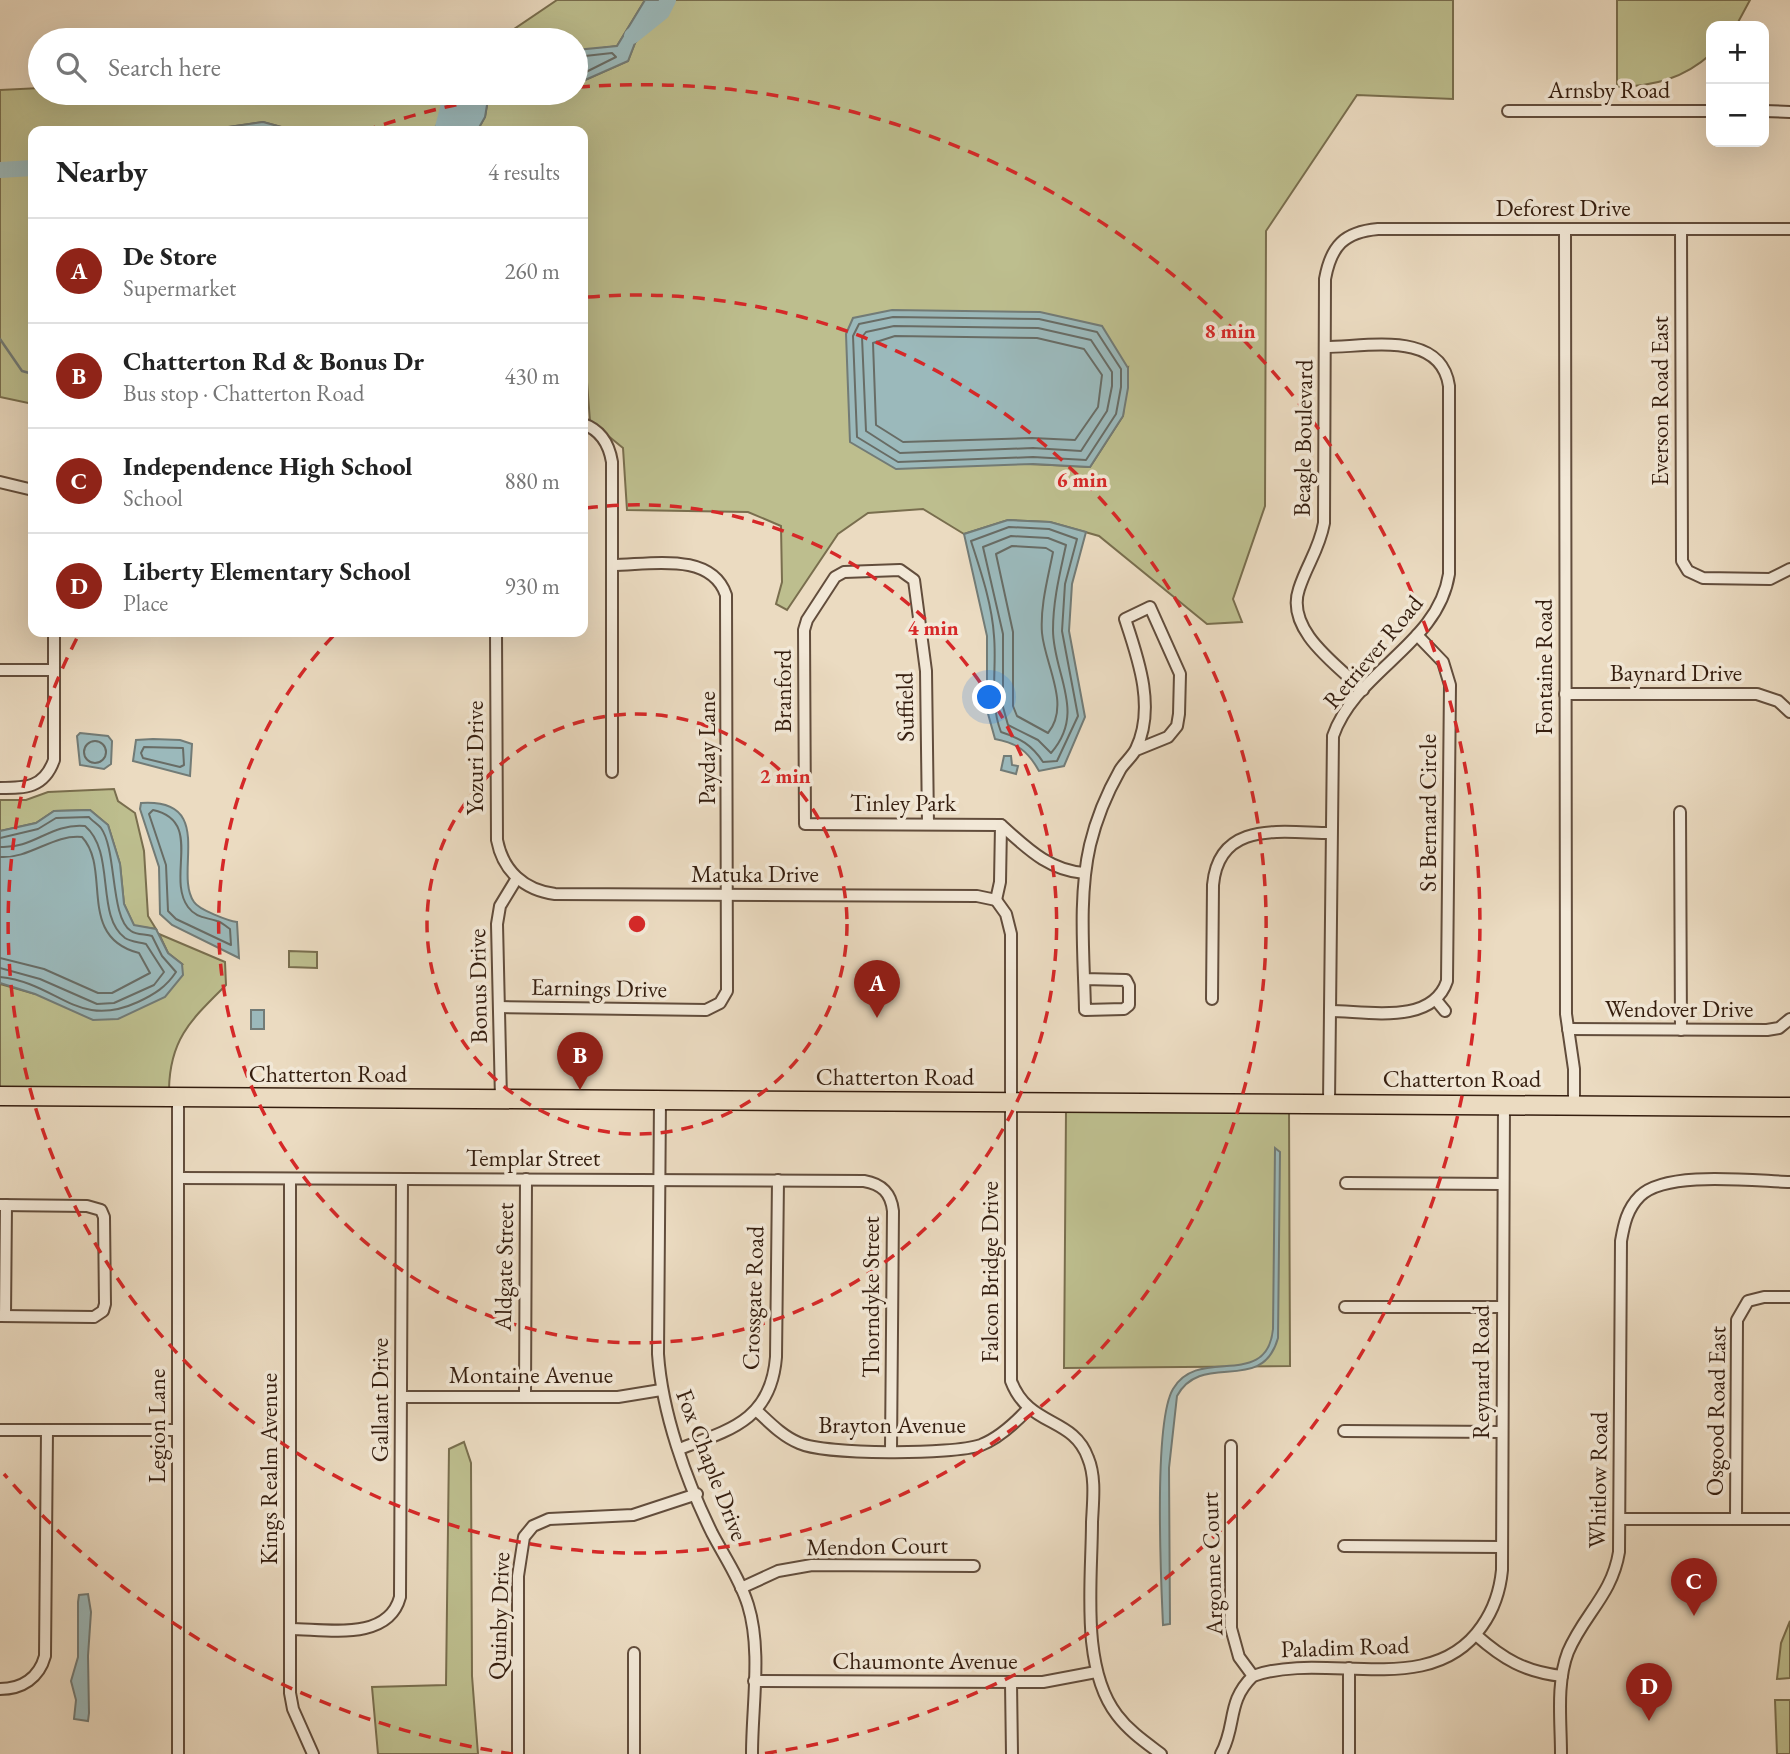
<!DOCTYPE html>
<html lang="en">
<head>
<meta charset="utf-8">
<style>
  :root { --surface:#fff; --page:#f2f2f2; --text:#222; --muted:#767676; --line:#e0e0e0; --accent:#8f2418 }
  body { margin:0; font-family:"EB Garamond",serif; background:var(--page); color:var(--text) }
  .controls { position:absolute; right:21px; top:21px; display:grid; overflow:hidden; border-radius:14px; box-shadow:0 7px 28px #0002 }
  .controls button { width:63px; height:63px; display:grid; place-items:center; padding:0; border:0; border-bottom:2px solid var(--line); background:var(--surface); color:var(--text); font:35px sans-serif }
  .you { position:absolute; left:990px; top:698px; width:24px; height:24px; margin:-18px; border:5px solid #fff; border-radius:50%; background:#1a73e8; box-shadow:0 0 0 10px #1a73e833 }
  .badge { display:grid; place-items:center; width:46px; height:46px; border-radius:50%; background:var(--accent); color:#fff; font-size:23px; font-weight:700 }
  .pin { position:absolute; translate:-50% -58px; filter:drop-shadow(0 2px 4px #0008) }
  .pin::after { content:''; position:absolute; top:37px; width:24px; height:21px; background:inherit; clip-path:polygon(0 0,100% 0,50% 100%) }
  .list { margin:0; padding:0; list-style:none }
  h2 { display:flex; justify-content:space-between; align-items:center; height:91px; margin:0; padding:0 28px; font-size:30px }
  h2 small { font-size:23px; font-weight:400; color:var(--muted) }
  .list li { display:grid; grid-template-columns:46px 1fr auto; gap:21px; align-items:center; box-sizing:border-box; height:105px; padding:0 28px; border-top:2px solid var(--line) }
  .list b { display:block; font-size:26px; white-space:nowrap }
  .list p { margin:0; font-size:23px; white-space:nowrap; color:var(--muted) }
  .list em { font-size:23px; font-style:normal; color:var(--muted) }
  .icon { flex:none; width:38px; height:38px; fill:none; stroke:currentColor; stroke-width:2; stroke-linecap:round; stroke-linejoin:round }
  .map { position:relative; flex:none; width:1790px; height:1754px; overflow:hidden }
  .search { position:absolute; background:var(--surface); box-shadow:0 7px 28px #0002; left:28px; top:28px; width:560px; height:77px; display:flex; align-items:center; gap:18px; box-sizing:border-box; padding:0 24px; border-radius:38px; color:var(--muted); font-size:26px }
  .panel { position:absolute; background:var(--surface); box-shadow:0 7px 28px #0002; left:28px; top:126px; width:560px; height:511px; border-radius:14px }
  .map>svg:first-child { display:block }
</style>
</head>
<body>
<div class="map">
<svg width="1790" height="1754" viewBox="0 0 1790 1754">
  <rect width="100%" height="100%" fill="#ebdbc1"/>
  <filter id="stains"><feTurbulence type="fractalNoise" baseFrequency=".00286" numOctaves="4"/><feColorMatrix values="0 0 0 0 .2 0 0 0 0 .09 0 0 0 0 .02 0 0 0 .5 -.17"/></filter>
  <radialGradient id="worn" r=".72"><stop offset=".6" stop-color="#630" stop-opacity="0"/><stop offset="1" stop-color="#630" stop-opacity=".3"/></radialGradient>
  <g fill="#bdbe8e" stroke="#796e4e" stroke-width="2" fill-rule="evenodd">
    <polygon points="557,0 645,0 617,46 580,51 576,50 576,40 483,40 511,31"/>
    <path d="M663 0H1453V99L1357 95 1266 231 1265 506 1233 599 1242 622 1207 624 1099 536 1050 522 1008 520 964 534 923 509 868 513 838 534 787 610 776 604 782 582 781 526 748 512 627 510 623 448 590 421 586 369H583V131H477L485 117 489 93H576V84L628 61 635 43ZM1128 368 1123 416 1090 467 1033 464Z"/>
    <path d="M1617 0H1750L1736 26H1711V54C1683 79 1654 86 1617 87Z"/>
    <polygon points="40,88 40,93 464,93 432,131 296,131 263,122 202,131 33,131 33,404 0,397 0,90"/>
    <polygon points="114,789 118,801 135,813 144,851 148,916 156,929 134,926 124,904 120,864 108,825 90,810 54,811 36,823 0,831 0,800 26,800 48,792"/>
    <path d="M159 934 225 962 226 985C192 1019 170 1038 169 1089H0V984L35 994 182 964 168 953Z"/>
    <polygon points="289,951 317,952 317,968 289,967"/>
    <polygon points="1289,1110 1290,1366 1064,1368 1066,1111"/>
    <polygon points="464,1442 471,1463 472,1676 478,1754 378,1754 372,1687 446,1685 449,1449"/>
    <polygon points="1790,1621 1790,1678 1777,1679 1781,1643"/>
    <polygon points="1775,1700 1790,1700 1790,1754 1777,1754"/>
  </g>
  <g fill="#9bb9bb" stroke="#727b76" stroke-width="2">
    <polygon points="645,0 663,0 635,43 628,61 576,84 576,50 617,46"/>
    <polygon points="464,93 489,93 485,117 477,131 432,131"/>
    <polygon points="263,122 296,131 200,131"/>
    <polygon points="892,310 1040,312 1102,326 1128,368 1128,388 1123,416 1090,467 1033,464 896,469 850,442 846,334 853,318"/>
    <path d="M1008 520 1050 522 1086 532 1072 584 1069 631 1085 717 1064 766 1039 771C1028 751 1017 743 995 739L987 710V636L964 534Z"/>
    <polygon points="80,733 108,736 112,741 111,764 104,769 80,765 77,736"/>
    <polygon points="153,739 180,740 192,744 190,776 133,761 136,740"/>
    <polygon points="1004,756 1011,756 1012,765 1018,766 1016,774 1001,770"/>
    <path d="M141 803C217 798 173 873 194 902 199 910 229 921 237 922L239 958 172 925 160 914 159 867 140 809Z"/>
    <polygon points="90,810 108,825 120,864 124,904 134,925 156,929 168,953 182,964 183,975 165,997 118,1019 93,1020 35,994 0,983 0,831 36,823 54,811"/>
    <rect x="251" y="1010" width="13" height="19"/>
    <path d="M1275 1148 1280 1152 1278 1338C1262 1396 1202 1350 1177 1396L1169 1468 1170 1624 1163 1625C1161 1580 1153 1423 1173 1389 1198 1345 1267 1391 1273 1329Z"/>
    <polygon points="88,1594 91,1612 88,1656 89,1713 88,1721 74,1719 76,1700 71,1681 78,1657 78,1602 79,1595"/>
  </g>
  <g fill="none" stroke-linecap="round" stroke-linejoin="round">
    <g stroke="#686c65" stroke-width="2">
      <polyline points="576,57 612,53 616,57 576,77"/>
      <polygon points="893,317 1039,319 1097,332 1121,369 1121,387 1116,414 1086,460 1033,457 898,462 857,437 853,336 859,324"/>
      <polygon points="894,326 1038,328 1091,340 1112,372 1112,386 1107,411 1081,451 1033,448 900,453 866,431 862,337 866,332"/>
      <polygon points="895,336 1037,338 1084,349 1102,375 1098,407 1075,440 1032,438 903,442 876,425 873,343"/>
      <path d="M1009 527 1049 529 1077 539 1065 584 1062 631 1078 716 1057 761 1043 762C1032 745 1020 738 1001 732 989 701 997 668 994 636 992 604 981 572 971 541Z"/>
      <path d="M1011 536 1048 538 1066 545C1060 573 1053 600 1053 630 1053 674 1087 712 1051 753L1038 740 1008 725 1003 707V634L983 547Z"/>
      <path d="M1012 546 1046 548 1053 552C1048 578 1040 606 1042 633 1045 665 1071 705 1048 733L1017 716 1013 706V632L996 554Z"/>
      <circle cx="95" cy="752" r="11"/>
      <polygon points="144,747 183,748 184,765 180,767 143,758 141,753"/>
      <path d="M153 810C204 821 166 877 188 907 196 918 205 917 217 921 222 922 225 926 230 929L231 945 176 919 168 911 166 865 149 814Z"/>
      <path d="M0 838 38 829 56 818 89 817C92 821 98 824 101 828 117 850 110 918 131 931 136 935 146 934 152 936L162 956 176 972C166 987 155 994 138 1002 77 1030 58 983 0 977"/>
      <path d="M0 847C34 849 50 823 85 826 116 852 95 916 125 938 131 942 139 942 146 944L164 972 154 985 114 1003 97 1004 40 979 0 968"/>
      <path d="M0 857C30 859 53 834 82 837 112 869 76 937 139 953L150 973 112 993H98L44 969 0 958"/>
    </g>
    <polyline stroke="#727b76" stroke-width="2.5" points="0,339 22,371 33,374"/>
    <g stroke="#9bb9bb" stroke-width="16">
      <polyline points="632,36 662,12 668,0"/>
      <polyline points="442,131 452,93"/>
      <polyline points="0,170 33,168"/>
    </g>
    <defs>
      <g id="street">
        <polyline points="1508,111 1711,111"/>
        <polyline points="1764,111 1790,112"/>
        <polyline points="1565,229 1566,1014 1574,1069 1574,1104"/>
        <polyline points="1681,229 1682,561 1688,571 1703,578 1770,579 1790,569"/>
        <path d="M1325 347C1367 347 1441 330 1449 386V574C1438 645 1356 670 1333 736L1329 1102"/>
        <path d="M583 424C601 430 609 444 612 462V772"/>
        <polyline points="0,482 33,490"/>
        <path d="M496 632 497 840C503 871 524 890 555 894L977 896 996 900"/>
        <polyline points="0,670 54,670"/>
        <path d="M1363 690C1337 665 1285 630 1299 589 1307 564 1319 550 1324 523L1325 279C1331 246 1344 232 1378 229H1790"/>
        <polyline points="1565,694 1757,694 1778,701 1790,712"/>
        <path d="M0 788C26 788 44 788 54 760V632"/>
        <polyline points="1680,812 1681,1030"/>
        <path d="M928 824 926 671 914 580 900 570 844 572 835 577 807 620 804 630 805 824 1001 825C1027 848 1048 870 1084 873"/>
        <path d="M996 900 1006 914 1011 934V1381C1029 1428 1073 1416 1088 1458 1096 1477 1093 1501 1092 1522 1092 1580 1080 1667 1117 1715 1129 1731 1145 1742 1161 1754"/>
        <polyline points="996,900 1000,882 1001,825"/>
        <path d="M1084 979 1126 980 1129 986V1005L1124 1009 1085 1010C1084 957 1078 897 1090 845 1096 820 1107 793 1120 770 1124 763 1132 757 1136 749 1156 708 1138 658 1125 619L1150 607 1180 674 1179 714 1177 726 1168 737 1136 750"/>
        <path d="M1212 999 1213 885C1219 819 1283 833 1331 833"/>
        <polyline points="1436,1000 1445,1011"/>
        <path d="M499 1007 706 1010 720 1003 727 991 726 595C711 551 649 565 612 565"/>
        <path d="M1330 1011C1366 1011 1432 1026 1447 981L1450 685 1443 662 1417 635"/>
        <polyline points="1568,1029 1767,1030 1779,1028 1790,1019"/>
        <polyline points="501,1099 497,924 500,906 517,878"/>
        <path d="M660 1100 658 1354C662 1413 686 1480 712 1533 724 1556 740 1579 748 1605 762 1650 752 1706 752 1754"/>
        <path d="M178 1178 864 1181C882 1184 891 1193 893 1211L891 1450"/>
        <polyline points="290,1179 290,1693 293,1709 313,1754"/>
        <polyline points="1346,1183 1503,1184"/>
        <polyline points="0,1205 87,1206 101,1210 104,1217 105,1304 103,1311 94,1317 0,1316"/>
        <polyline points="1345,1307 1502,1307"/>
        <polyline points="5,1316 6,1205"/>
        <polyline points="402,1397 618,1397 661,1390"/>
        <polyline points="525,1397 526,1179"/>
        <path d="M756 1410C769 1422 782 1436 799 1443 826 1455 952 1455 981 1445 999 1438 1015 1423 1028 1409"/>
        <polyline points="0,1430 178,1430"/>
        <polyline points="1344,1431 1502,1432"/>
        <polyline points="1231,1446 1231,1628 1239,1657 1253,1676"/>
        <path d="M679 1449C730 1430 771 1420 776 1357L778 1180"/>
        <polyline points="1620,1519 1790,1519"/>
        <polyline points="1736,1519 1737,1320 1748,1301 1764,1297 1790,1297"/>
        <polyline points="1344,1546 1501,1547"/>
        <polyline points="741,1588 778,1571 812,1565 974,1566"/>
        <path d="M290 1629C326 1629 388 1642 400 1597L402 1179"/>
        <path d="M1476 1635C1503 1659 1525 1672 1562 1676"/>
        <polyline points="754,1681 1043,1682 1096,1672"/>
        <polyline points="1011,1683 1012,1754"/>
        <path d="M0 1689C22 1689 39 1678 45 1656L47 1430"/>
        <polyline points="178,1754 178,1097"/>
        <polyline points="518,1754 518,1576 524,1537 533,1526 549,1519 633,1515 697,1494"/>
        <polyline points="634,1754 634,1653"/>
        <path d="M1221 1754C1237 1725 1226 1702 1253 1676 1325 1650 1431 1701 1482 1626 1494 1609 1500 1591 1502 1570L1504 1103"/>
        <polyline points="1349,1754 1349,1668"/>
        <path d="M1561 1754C1561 1721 1556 1683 1568 1652 1584 1614 1612 1595 1619 1552L1621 1241C1624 1224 1627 1209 1640 1196 1666 1170 1754 1181 1790 1182"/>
      </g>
      <polyline id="primary" points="0,1096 1790,1107"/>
    </defs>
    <use href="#street" stroke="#624d3c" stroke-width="14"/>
    <use href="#primary" stroke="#351e0f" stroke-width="21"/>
    <use href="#street" stroke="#f2e8d7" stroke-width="10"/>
    <use href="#primary" stroke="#ebdbc1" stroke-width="18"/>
  </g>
  <g fill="none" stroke="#d62828" stroke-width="3.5" stroke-dasharray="12 9">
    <circle cx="637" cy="924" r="210"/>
    <path d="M586 508A419 419 0 1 1 336 633"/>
    <path d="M588 297A629 629 0 1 1 79 634"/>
    <path d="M513 1754A839 839 0 0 1 4 1474M364 131A839 839 0 0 1 520 93M578 87A839 839 0 0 1 761 1754"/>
  </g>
  <g text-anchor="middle" stroke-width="7" stroke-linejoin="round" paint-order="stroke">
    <g font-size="24" fill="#351e0f" stroke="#f2e8d7">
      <text x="1609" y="98">Arnsby Road</text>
      <text x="1563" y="216">Deforest Drive</text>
      <text transform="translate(1660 401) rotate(-90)" y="8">Everson Road East</text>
      <text transform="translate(1303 438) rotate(-89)" y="8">Beagle Boulevard</text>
      <text transform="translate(1373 652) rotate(-50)" y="8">Retriever Road</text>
      <text transform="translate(1544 667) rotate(-90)" y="8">Fontaine Road</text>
      <text x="1676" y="681">Baynard Drive</text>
      <text transform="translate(783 691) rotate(-90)" y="8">Branford</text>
      <text transform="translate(905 707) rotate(-91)" y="8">Suffield</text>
      <text transform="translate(707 748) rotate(-90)" y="8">Payday Lane</text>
      <text transform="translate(475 758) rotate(-90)" y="8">Yozuri Drive</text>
      <text x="903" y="811">Tinley Park</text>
      <text transform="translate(1428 813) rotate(-90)" y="8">St Bernard Circle</text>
      <text x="755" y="882">Matuka Drive</text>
      <text transform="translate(478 986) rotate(-91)" y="8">Bonus Drive</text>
      <text transform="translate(599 988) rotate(1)" y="8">Earnings Drive</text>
      <text x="1679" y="1017">Wendover Drive</text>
      <text x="328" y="1082">Chatterton Road</text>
      <text x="895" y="1085">Chatterton Road</text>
      <text x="1462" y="1087">Chatterton Road</text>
      <text x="533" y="1166">Templar Street</text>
      <text transform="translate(504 1267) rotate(-89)" y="8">Aldgate Street</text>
      <text transform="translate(990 1272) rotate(-90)" y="8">Falcon Bridge Drive</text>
      <text transform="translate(871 1297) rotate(-90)" y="8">Thorndyke Street</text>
      <text transform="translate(753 1298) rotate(-88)" y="8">Crossgate Road</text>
      <text transform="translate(1481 1372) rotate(-90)" y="8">Reynard Road</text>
      <text x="531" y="1383">Montaine Avenue</text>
      <text transform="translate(380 1400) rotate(-90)" y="8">Gallant Drive</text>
      <text transform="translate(1716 1411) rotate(-89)" y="8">Osgood Road East</text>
      <text x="892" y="1433">Brayton Avenue</text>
      <text transform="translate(157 1426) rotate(-90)" y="8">Legion Lane</text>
      <text transform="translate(712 1465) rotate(69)" y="8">Fox Chaple Drive</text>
      <text transform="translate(269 1469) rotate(-90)" y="8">Kings Realm Avenue</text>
      <text transform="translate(1598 1480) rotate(-89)" y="8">Whitlow Road</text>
      <text transform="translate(877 1546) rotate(-1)" y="8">Mendon Court</text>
      <text transform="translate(1212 1564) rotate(-92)" y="8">Argonne Court</text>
      <text transform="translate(499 1616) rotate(-88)" y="8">Quinby Drive</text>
      <text transform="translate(1345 1647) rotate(-2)" y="8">Paladim Road</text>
      <text x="925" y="1669">Chaumonte Avenue</text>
    </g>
  </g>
  <circle cx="637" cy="924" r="10" fill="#d62828" stroke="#f2e8d7" stroke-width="3.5"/>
  <g font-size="21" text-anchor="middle" font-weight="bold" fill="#d62828" stroke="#f2e8d7" stroke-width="7" stroke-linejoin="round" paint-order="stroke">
    <text x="1230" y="338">8 min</text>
    <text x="1082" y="487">6 min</text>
    <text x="933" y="635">4 min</text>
    <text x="785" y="783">2 min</text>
  </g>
  <rect width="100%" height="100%" filter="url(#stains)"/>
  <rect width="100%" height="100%" fill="url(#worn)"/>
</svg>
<div class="controls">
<button>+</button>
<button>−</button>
</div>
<div class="you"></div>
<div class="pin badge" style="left:877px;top:1018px">A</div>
<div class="pin badge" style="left:580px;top:1090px">B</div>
<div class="pin badge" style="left:1694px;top:1616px">C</div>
<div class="pin badge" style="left:1649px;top:1721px">D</div>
<div class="search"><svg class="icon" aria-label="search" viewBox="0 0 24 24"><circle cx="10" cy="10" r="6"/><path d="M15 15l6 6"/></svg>Search here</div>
<section class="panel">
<h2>Nearby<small>4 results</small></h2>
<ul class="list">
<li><span class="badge">A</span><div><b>De Store</b><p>Supermarket</p></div><em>260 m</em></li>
<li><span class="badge">B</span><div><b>Chatterton Rd &amp; Bonus Dr</b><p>Bus stop · Chatterton Road</p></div><em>430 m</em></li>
<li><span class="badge">C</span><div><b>Independence High School</b><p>School</p></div><em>880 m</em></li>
<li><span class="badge">D</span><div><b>Liberty Elementary School</b><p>Place</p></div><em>930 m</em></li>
</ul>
</section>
</div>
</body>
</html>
